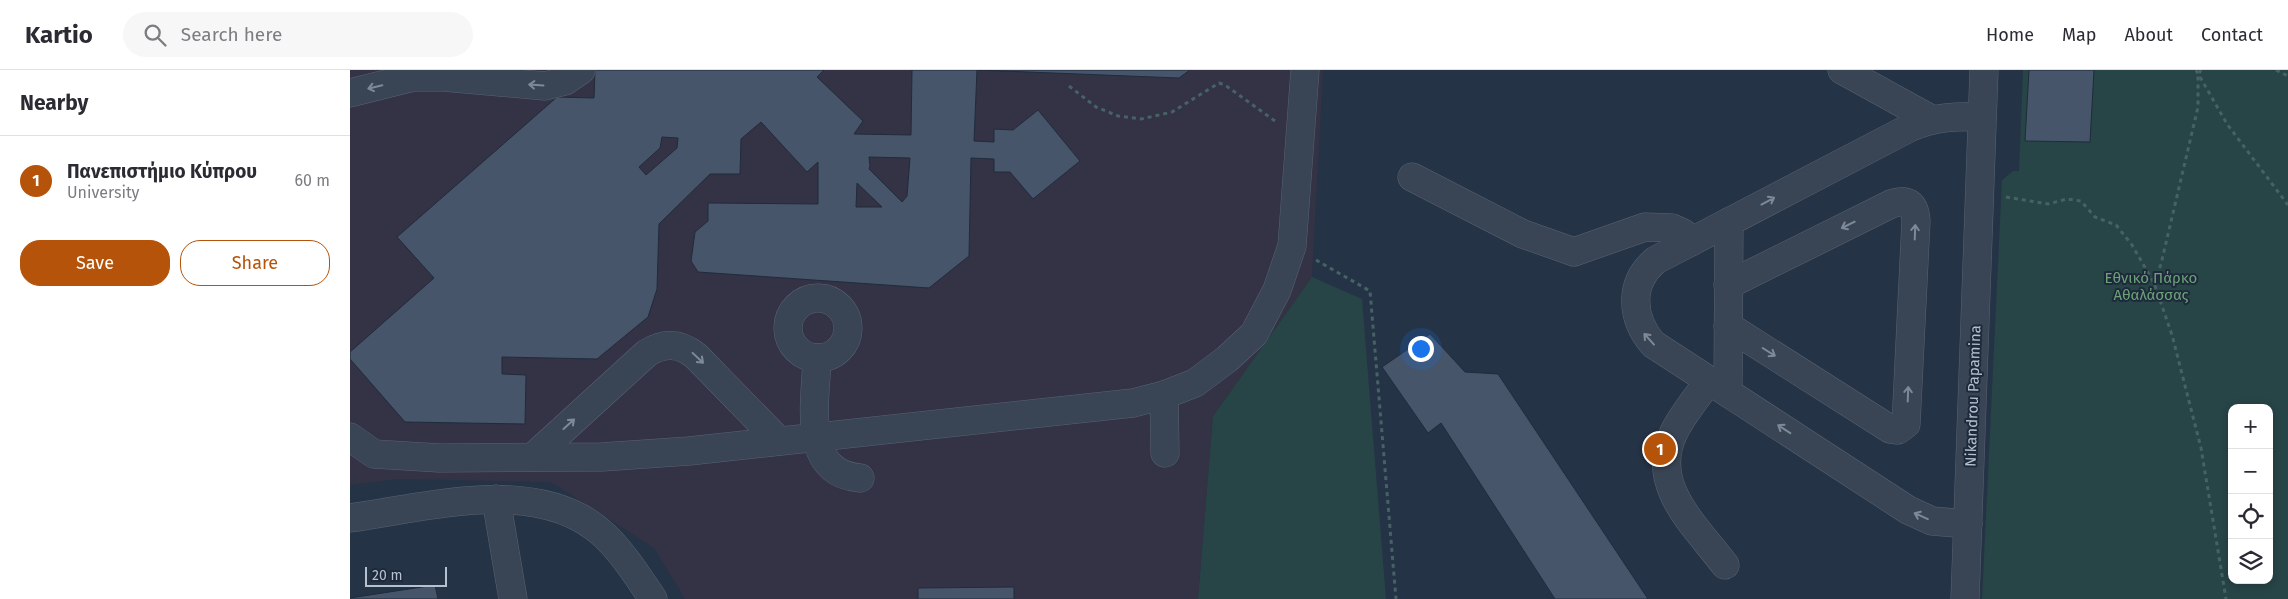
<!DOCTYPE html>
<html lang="en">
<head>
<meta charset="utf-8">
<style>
  :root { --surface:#fff; --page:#f7f7f7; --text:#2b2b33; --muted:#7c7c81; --line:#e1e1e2; --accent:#b45309 }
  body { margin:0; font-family:"Fira Sans",sans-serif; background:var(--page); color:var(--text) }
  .controls { position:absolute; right:15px; bottom:15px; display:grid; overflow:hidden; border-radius:10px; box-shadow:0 2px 8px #0003 }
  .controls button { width:45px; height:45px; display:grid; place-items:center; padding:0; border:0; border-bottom:1px solid var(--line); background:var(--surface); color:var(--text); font:25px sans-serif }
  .scale { position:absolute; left:15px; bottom:12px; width:82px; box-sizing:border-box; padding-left:5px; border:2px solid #b7c0ce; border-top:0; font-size:14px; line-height:18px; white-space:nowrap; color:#b7c0ce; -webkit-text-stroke:4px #1e2a3b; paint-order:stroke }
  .you { position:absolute; left:1070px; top:278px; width:18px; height:18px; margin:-12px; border:4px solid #fff; border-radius:50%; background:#1a73e8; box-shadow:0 0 0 8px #1a73e833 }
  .badge { display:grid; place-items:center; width:32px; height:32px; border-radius:50%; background:var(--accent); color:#fff; font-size:16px; font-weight:700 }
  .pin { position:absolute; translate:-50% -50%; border:2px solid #fff; box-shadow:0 1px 5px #0006 }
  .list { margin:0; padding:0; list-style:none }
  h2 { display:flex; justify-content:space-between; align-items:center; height:65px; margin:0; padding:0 20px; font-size:21px }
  h2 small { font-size:16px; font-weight:400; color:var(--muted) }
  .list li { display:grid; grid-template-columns:32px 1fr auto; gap:15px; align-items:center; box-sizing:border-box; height:90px; padding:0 20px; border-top:1px solid var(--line) }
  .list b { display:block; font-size:19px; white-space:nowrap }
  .list p { margin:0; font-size:16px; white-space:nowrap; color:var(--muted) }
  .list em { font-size:16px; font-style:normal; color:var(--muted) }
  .actions { display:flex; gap:10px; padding:15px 20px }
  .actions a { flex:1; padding:11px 0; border:1px solid var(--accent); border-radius:20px; text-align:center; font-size:18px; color:var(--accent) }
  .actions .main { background:var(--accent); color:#fff }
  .icon { flex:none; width:28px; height:28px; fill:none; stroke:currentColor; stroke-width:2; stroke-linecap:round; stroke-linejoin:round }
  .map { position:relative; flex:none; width:1938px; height:529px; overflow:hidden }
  header { display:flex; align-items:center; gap:30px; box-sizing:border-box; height:70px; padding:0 25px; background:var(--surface); border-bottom:1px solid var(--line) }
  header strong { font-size:24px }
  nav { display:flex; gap:28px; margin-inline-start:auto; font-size:18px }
  .search { width:350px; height:45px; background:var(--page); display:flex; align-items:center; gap:12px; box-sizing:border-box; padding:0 18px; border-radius:28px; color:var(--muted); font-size:19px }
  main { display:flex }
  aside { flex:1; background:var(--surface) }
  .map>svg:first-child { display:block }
</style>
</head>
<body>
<header>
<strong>Kartio</strong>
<div class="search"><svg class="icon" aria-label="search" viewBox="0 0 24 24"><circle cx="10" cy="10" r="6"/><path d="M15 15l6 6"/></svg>Search here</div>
<nav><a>Home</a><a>Map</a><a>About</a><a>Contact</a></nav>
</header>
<main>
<aside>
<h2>Nearby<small></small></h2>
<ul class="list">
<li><span class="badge">1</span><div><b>Πανεπιστήμιο Κύπρου</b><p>University</p></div><em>60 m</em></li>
</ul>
<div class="actions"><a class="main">Save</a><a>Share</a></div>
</aside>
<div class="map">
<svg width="1938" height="529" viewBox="0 0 1938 529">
  <rect width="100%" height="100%" fill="#253346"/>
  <polygon fill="#343245" points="0,0 973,0 962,207 863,346 848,529 335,529 304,478 201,412 48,409 0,415"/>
  <g fill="#274447" fill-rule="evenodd">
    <path d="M1673 0H1938V529H1632L1652 110 1663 101H1669ZM1882 338H1919V510H1882Z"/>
    <polygon points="962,207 1012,229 1036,529 848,529 863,346"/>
  </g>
  <g fill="#46556a" stroke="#202c3d" fill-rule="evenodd">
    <path d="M245 0H474L467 7 513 51 504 64 561 65 562 0H840L829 8 627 0 624 71 644 72V59L663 60 688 40 730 91 683 129 660 102H644V89L621 88 619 186 579 218 348 202 341 191 345 162 358 151V133L468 134V92L457 102 411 52 391 69 390 104H360L309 154 307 219 298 247 247 289 152 287V304L176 305 175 354 55 352 0 289V282L84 208 47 167 207 27 244 28ZM312 67 328 68 327 78 296 105 289 97 310 78ZM519 87 560 88 557 126 552 132 519 99 520 96ZM507 113 532 137H506Z"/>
    <polygon points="1679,0 1744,0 1740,72 1675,71"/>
    <polygon points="1080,264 1115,302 1148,304 1298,529 1205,529 1091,353 1078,363 1032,297"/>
    <polygon points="85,515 88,529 0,529 0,528"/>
    <polygon points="664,517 664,529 568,529 568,518"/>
  </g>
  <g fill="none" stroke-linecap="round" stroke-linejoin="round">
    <defs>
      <g id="minor">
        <polyline points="1492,0 1581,49"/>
        <polyline points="0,23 64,7 93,7 195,16 215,11 231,0"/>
        <polyline points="1062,107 1173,164 1224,182 1295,157 1322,158 1333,163 1341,172"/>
        <circle cx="468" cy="258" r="30"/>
        <path d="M1378 256 1540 359 1548 360 1556 354 1566 151C1565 134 1558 128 1541 134L1378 215"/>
        <path d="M467 288C466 329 450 403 510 408"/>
        <path d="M1359 311C1347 327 1333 344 1324 362 1298 415 1345 455 1375 495"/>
        <polyline points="1378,323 1379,152"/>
        <polyline points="814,325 815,383"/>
        <polyline points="0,367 24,384 89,388 252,387 339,381 783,333 814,325 845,313 877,289 904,264 927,220 942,176 955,0"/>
        <path d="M183 387 297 283C315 272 330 273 346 286L429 371"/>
        <polyline points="146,429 163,529"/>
        <path d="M0 448C78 437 190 405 254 465 274 484 288 507 303 529"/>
        <path d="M1618 454 1582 451 1558 440 1303 274C1281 248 1278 213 1306 190L1561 57C1585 47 1606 46 1631 47"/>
        <polyline points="1615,529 1634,0"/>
      </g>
    </defs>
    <use href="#minor" stroke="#586372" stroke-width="29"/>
    <g stroke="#476265" stroke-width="3" stroke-dasharray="4 4" stroke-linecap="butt">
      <polyline points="1846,0 1877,54 1938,135"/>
      <polyline points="1926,0 1938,6"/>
      <polyline points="719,16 746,37 768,46 791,49 822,42 869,13 875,15 925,51"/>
      <polyline points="1656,127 1698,134 1717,129 1731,131 1745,147 1766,155 1782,175 1804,213 1822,265 1851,378 1876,529"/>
      <polyline points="966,190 1020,221 1046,529"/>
      <polyline points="1804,213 1811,194 1848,37 1848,5 1851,0"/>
    </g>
    <use href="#minor" stroke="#394555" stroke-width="28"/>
  </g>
  <defs><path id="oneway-shaft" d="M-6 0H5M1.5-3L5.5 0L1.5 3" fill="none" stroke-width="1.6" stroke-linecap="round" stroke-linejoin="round" transform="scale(1.25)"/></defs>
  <g stroke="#7e8998">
    <use href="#oneway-shaft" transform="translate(186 15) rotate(-176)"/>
    <use href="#oneway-shaft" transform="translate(25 17) rotate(167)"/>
    <use href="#oneway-shaft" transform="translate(1418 131) rotate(-28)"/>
    <use href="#oneway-shaft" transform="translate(1498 155) rotate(154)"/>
    <use href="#oneway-shaft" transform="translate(1565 162) rotate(-88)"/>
    <use href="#oneway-shaft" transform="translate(1299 269) rotate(-132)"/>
    <use href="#oneway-shaft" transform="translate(1419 282) rotate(32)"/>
    <use href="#oneway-shaft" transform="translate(348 288) rotate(43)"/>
    <use href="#oneway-shaft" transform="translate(1558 324) rotate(-88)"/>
    <use href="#oneway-shaft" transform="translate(219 354) rotate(-42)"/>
    <use href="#oneway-shaft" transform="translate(1434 359) rotate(-147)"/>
    <use href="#oneway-shaft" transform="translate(1571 446) rotate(-156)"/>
  </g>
  <g text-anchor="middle" stroke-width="4" stroke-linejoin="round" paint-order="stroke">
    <g font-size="15" fill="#6ca278" stroke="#1e2a3b">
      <text x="1801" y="213">Εθνικό Πάρκο<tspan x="1801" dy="17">Αθαλάσσας</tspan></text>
    </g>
    <g font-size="15" fill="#b7c0ce" stroke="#1e2a3b">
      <text transform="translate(1623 326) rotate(-88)" y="5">Nikandrou Papamina</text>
    </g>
  </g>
</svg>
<div class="controls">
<button>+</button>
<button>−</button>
<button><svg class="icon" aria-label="locate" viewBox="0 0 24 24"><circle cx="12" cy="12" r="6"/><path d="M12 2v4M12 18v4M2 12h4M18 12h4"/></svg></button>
<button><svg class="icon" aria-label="layers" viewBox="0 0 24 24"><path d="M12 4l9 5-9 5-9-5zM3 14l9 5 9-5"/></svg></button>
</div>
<div class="scale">20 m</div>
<div class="you"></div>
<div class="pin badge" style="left:1310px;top:379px">1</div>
</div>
</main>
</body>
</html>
